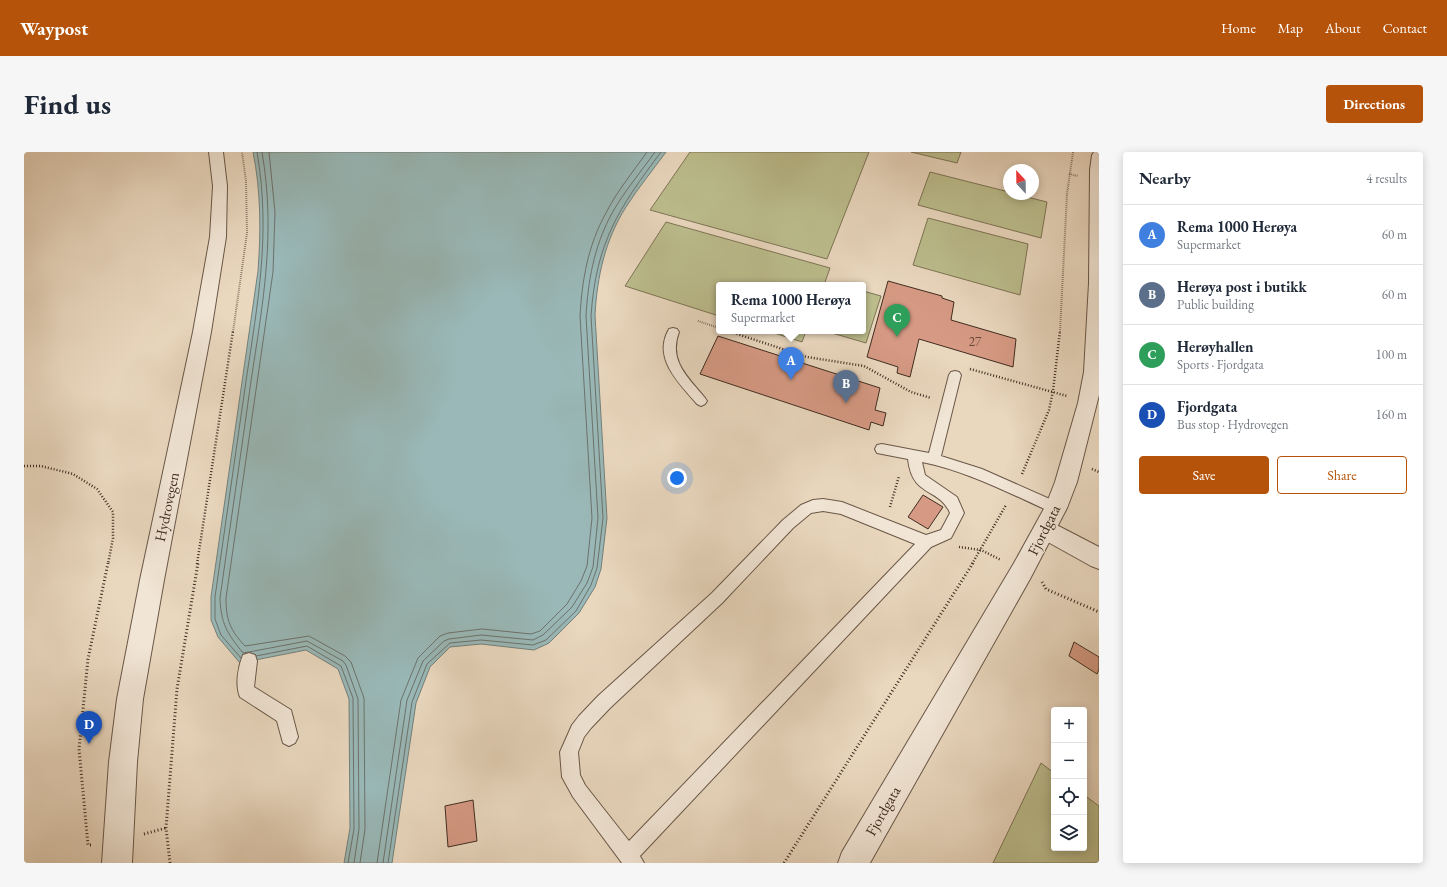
<!DOCTYPE html>
<html lang="en">
<head>
<meta charset="utf-8">
<style>
  :root { --surface:#fff; --page:#f6f6f7; --text:#1f2937; --muted:#747a83; --line:#e0e1e3; --accent:#b45309 }
  body { margin:0; font-family:"EB Garamond",serif; background:var(--page); color:var(--text) }
  .controls { position:absolute; right:12px; bottom:12px; display:grid; overflow:hidden; border-radius:4px; box-shadow:0 2px 10px #0003 }
  .controls button { width:36px; height:36px; display:grid; place-items:center; padding:0; border:0; border-bottom:1px solid var(--line); background:var(--surface); color:var(--text); font:20px sans-serif }
  .compass { position:absolute; left:979px; top:12px; width:36px; height:36px; border-radius:50%; background:var(--surface); box-shadow:0 2px 10px #0003; rotate:338deg }
  .you { position:absolute; left:653px; top:326px; width:14px; height:14px; margin:-10px; border:3px solid #fff; border-radius:50%; background:#1a73e8; box-shadow:0 0 0 6px #1a73e833 }
  .badge { display:grid; place-items:center; width:26px; height:26px; border-radius:50%; background:var(--accent); color:#fff; font-size:13px; font-weight:700 }
  .pin { position:absolute; translate:-50% -33px; filter:drop-shadow(0 1px 2px #0008) }
  .pin::after { content:''; position:absolute; top:21px; width:14px; height:12px; background:inherit; clip-path:polygon(0 0,100% 0,50% 100%) }
  .popup { position:absolute; left:692px; top:130px; width:150px; height:52px; box-sizing:border-box; display:grid; place-content:center; border-radius:4px; background:var(--surface); filter:drop-shadow(0 1px 3px #0005); font-size:13px; white-space:nowrap; color:var(--muted) }
  .popup b { font-size:15px; color:var(--text) }
  .popup::after { content:''; position:absolute; left:50%; top:100%; margin-left:-8px; border:8px solid transparent; border-top-color:var(--surface) }
  .list { margin:0; padding:0; list-style:none }
  h2 { display:flex; justify-content:space-between; align-items:center; height:52px; margin:0; padding:0 16px; font-size:17px }
  h2 small { font-size:13px; font-weight:400; color:var(--muted) }
  .list li { display:grid; grid-template-columns:26px 1fr auto; gap:12px; align-items:center; box-sizing:border-box; height:60px; padding:0 16px; border-top:1px solid var(--line) }
  .list b { display:block; font-size:15px; white-space:nowrap }
  .list p { margin:0; font-size:13px; white-space:nowrap; color:var(--muted) }
  .list em { font-size:13px; font-style:normal; color:var(--muted) }
  .actions { display:flex; gap:8px; padding:12px 16px }
  .actions a { flex:1; padding:9px 0; border:1px solid var(--accent); border-radius:4px; text-align:center; font-size:14px; color:var(--accent) }
  .actions .main { background:var(--accent); color:#fff }
  .icon { flex:none; width:22px; height:22px; fill:none; stroke:currentColor; stroke-width:2; stroke-linecap:round; stroke-linejoin:round }
  .map { position:relative; flex:none; width:1075px; height:711px; overflow:hidden; border-radius:4px }
  header { display:flex; align-items:center; gap:24px; box-sizing:border-box; height:56px; padding:0 20px; background:var(--accent); color:#fff }
  header strong { font-size:19px }
  nav { display:flex; gap:22px; margin-inline-start:auto; font-size:14px }
  .intro { display:flex; align-items:center; justify-content:space-between; box-sizing:border-box; height:96px; padding:0 24px }
  h1 { margin:0; font-size:28px }
  .button { padding:10px 18px; border-radius:4px; background:var(--accent); color:#fff; font-size:14px; font-weight:700 }
  main { display:flex; gap:24px; padding:0 24px }
  aside { flex:1; background:var(--surface); border-radius:4px; box-shadow:0 2px 10px #0003 }
  .map>svg:first-child { display:block }
</style>
</head>
<body>
<header>
<strong>Waypost</strong>
<nav><a>Home</a><a>Map</a><a>About</a><a>Contact</a></nav>
</header>
<div class="intro"><h1>Find us</h1><a class="button">Directions</a></div>
<main>
<div class="map">
<svg width="1075" height="711" viewBox="0 0 1075 711">
  <rect width="100%" height="100%" fill="#e9d7be"/>
  <filter id="stains"><feTurbulence type="fractalNoise" baseFrequency=".005" numOctaves="4"/><feColorMatrix values="0 0 0 0 .2 0 0 0 0 .09 0 0 0 0 .02 0 0 0 .5 -.17"/></filter>
  <radialGradient id="worn" r=".72"><stop offset=".6" stop-color="#630" stop-opacity="0"/><stop offset="1" stop-color="#630" stop-opacity=".3"/></radialGradient>
  <g fill="#bcbd8d" stroke="#7e7456">
    <polygon points="666,0 845,0 803,107 626,58"/>
    <polygon points="887,0 937,0 933,11"/>
    <polygon points="906,20 985,40 985,42 991,42 1023,50 1017,86 894,53"/>
    <polygon points="904,66 1004,92 996,143 889,113"/>
    <polygon points="642,70 806,116 800,133 695,133 695,164 601,134"/>
    <polygon points="839,139 857,144 842,191 808,181 809,179 839,179"/>
    <polygon points="744,179 782,179 778,190"/>
    <polygon points="1017,611 1030,621 1030,696 1060,696 1060,643 1075,654 1075,711 969,711"/>
  </g>
  <path fill="#99b8b7" stroke="#75807b" d="M229 0H642C629 18 614 36 602 55 581 88 573 125 571 163L583 366 577 417 571 435 555 461 525 491 510 498 457 492 426 495 406 515 392 551 368 711H320L326 676 325 547 314 517 282 498 216 511 194 485 187 468V445L234 119C237 79 237 39 229 0Z"/>
  <g fill="none" stroke-linecap="round" stroke-linejoin="round">
    <g stroke="#6c726c" stroke-width="1">
      <path d="M245 0 251 60 249 120 202 446C202 468 206 478 221 494L285 484 321 504 327 510 340 546 341 677 336 711"/>
      <path d="M224 500 219 501C203 481 197 472 196 446 206 374 217 302 227 229 239 150 252 81 238 0"/>
      <polyline points="225,500 283,489 319,509 322,513 334,547 335,677 330,711"/>
      <polyline points="232,504 283,494 317,514 329,546 330,677 324,711"/>
      <path d="M217 506 197 483 191 467V445C201 373 212 301 222 229 234 149 247 81 233 0"/>
      <path d="M353 711 377 548 394 506 416 484 424 481 458 477 507 482 516 479 543 452 557 429 563 414 568 366 556 164C558 128 564 93 582 61 593 39 609 20 623 0"/>
      <path d="M359 711 383 548 399 509 420 489 425 487 457 483 509 488 519 483 548 455 563 431 569 415 574 366 562 164C564 129 570 95 587 63 599 41 616 21 631 0"/>
      <path d="M364 711 388 550 403 512 426 491 457 488 509 493 522 488 552 459 567 433 573 416 579 366 567 164C572 91 594 57 637 0"/>
    </g>
  </g>
  <g fill="#d69a84" stroke="#402c20">
    <polygon points="864,129 918,144 918,146 930,150 927,168 992,187 989,215 895,187 886,225 873,221 874,215 843,205"/>
    <polygon points="694,184 856,236 851,258 862,261 859,274 847,270 845,278 676,222"/>
    <polygon points="899,343 919,355 904,377 884,365"/>
    <polygon points="1050,490 1075,505 1075,517 1073,522 1045,504"/>
    <polygon points="449,648 453,689 424,695 421,654"/>
  </g>
  <g fill="none" stroke-linecap="round" stroke-linejoin="round">
    <defs>
      <g id="service">
        <path d="M649 176 653 177 655 180C644 209 664 225 681 246L683 249 681 252 677 254 673 252C655 231 628 206 645 177Z"/>
        <path d="M931 219 935 220 937 223 917 304 958 317 1037 352 1039 356 1037 360 1032 362 1027 360C985 341 943 319 898 310L901 323 933 345 940 361 927 386 907 395 616 704 620 711H598L549 645 538 625 536 600 548 573 555 564 574 544 688 441 759 368 777 353 789 348 799 347 818 350 902 383 917 378 926 361C915 335 888 346 884 307L853 301 851 297 853 293 858 292 905 301 925 223 927 220ZM799 359 817 362 891 392 605 689 561 633 556 623 554 600 560 585 567 576 586 556 698 451 769 376 787 361Z"/>
        <path d="M225 501 231 503 233 509 230 535 267 558 274 585 271 591 265 594 259 591 253 569 216 545C211 533 214 515 219 503Z"/>
      </g>
      <polygon id="minor" points="1021,367 1075,395 1075,417 1067,414 1013,384 1010,377 1013,370"/>
      <g id="tertiary">
        <polygon points="185,0 199,0 203,34 202,85 187,180 140,428 119,547 113,610 108,711 78,711 85,610 93,547 116,428 169,180 186,85 189,34"/>
        <polygon points="1070,0 1075,0 1075,243 1053,330 1043,356 1006,427 846,711 814,711 818,700 990,411 1022,353 1031,330 1054,251 1060,220 1065,131 1066,18 1068,3"/>
      </g>
    </defs>
    <use href="#service" stroke="#6a5748" stroke-width="2"/>
    <use href="#minor" stroke="#6a5748" stroke-width="2"/>
    <use href="#tertiary" stroke="#6a5748" stroke-width="2"/>
    <g stroke="#402c20" stroke-width="2" stroke-dasharray="0.5 1.5" stroke-linecap="butt">
      <polyline points="1045,22 1054,24"/>
      <polyline points="674,169 695,176"/>
      <polyline points="704,179 707,180"/>
      <polyline points="209,180 223,81 222,29 218,0"/>
      <polyline points="1036,180 1043,42 1049,0"/>
    </g>
    <g stroke="#402c20" stroke-width="2.5" stroke-dasharray="1 2" stroke-linecap="butt">
      <polyline points="704,179 783,205 840,214 887,240 907,246"/>
      <polyline points="946,217 1043,244"/>
      <polyline points="0,314 17,314 49,322 73,337 89,360 89,386 84,412"/>
      <polyline points="1068,317 1075,320"/>
      <polyline points="998,322 1025,258 1029,239 1036,179"/>
      <polyline points="866,355 875,324"/>
      <polyline points="935,395 957,398 977,408"/>
      <polyline points="173,412 209,179"/>
      <polyline points="948,412 982,353"/>
    </g>
    <g stroke="#402c20" stroke-width="3" stroke-dasharray="1 2.5" stroke-linecap="butt">
      <polyline points="1018,430 1022,437 1075,460"/>
      <polyline points="120,682 142,676"/>
      <polyline points="67,693 64,693 55,597 64,507 84,411"/>
      <polyline points="146,711 142,676 153,537 174,411"/>
      <polyline points="760,711 949,411"/>
    </g>
    <use href="#service" fill="#f1e5d5" fill-rule="evenodd"/>
    <use href="#minor" fill="#f1e5d5" fill-rule="evenodd"/>
    <use href="#tertiary" fill="#f1e5d5" fill-rule="evenodd"/>
  </g>
  <g text-anchor="middle" stroke-width="3" stroke-linejoin="round" paint-order="stroke">
    <g font-size="13" fill="#664839">
      <text x="951" y="194">27</text>
    </g>
    <g font-size="15" fill="#402c20" stroke="#f1e5d5">
      <text transform="translate(143 355) rotate(-78)" y="5">Hydrovegen</text>
      <text transform="translate(1020 378) rotate(-63)" y="5">Fjordgata</text>
      <text transform="translate(859 659) rotate(-60)" y="5">Fjordgata</text>
    </g>
  </g>
  <rect width="100%" height="100%" filter="url(#stains)"/>
  <rect width="100%" height="100%" fill="url(#worn)"/>
</svg>
<div class="controls">
<button>+</button>
<button>−</button>
<button><svg class="icon" aria-label="locate" viewBox="0 0 24 24"><circle cx="12" cy="12" r="6"/><path d="M12 2v4M12 18v4M2 12h4M18 12h4"/></svg></button>
<button><svg class="icon" aria-label="layers" viewBox="0 0 24 24"><path d="M12 4l9 5-9 5-9-5zM3 14l9 5 9-5"/></svg></button>
</div>
<svg class="compass" viewBox="-18 -18 36 36"><path d="M0-13l5 13h-10z" fill="#e53935"/><path d="M0 13l5-13h-10z" fill="#747a83"/></svg>
<div class="you"></div>
<div class="pin badge" style="left:767px;top:228px;background:#3f7fe0">A</div>
<div class="popup"><b>Rema 1000 Herøya</b>Supermarket</div>
<div class="pin badge" style="left:822px;top:251px;background:#5c6f8a">B</div>
<div class="pin badge" style="left:873px;top:185px;background:#2e9e5b">C</div>
<div class="pin badge" style="left:65px;top:592px;background:#1a4fb4">D</div>
</div>
<aside>
<h2>Nearby<small>4 results</small></h2>
<ul class="list">
<li><span class="badge" style="background:#3f7fe0">A</span><div><b>Rema 1000 Herøya</b><p>Supermarket</p></div><em>60 m</em></li>
<li><span class="badge" style="background:#5c6f8a">B</span><div><b>Herøya post i butikk</b><p>Public building</p></div><em>60 m</em></li>
<li><span class="badge" style="background:#2e9e5b">C</span><div><b>Herøyhallen</b><p>Sports · Fjordgata</p></div><em>100 m</em></li>
<li><span class="badge" style="background:#1a4fb4">D</span><div><b>Fjordgata</b><p>Bus stop · Hydrovegen</p></div><em>160 m</em></li>
</ul>
<div class="actions"><a class="main">Save</a><a>Share</a></div>
</aside>
</main>
</body>
</html>
